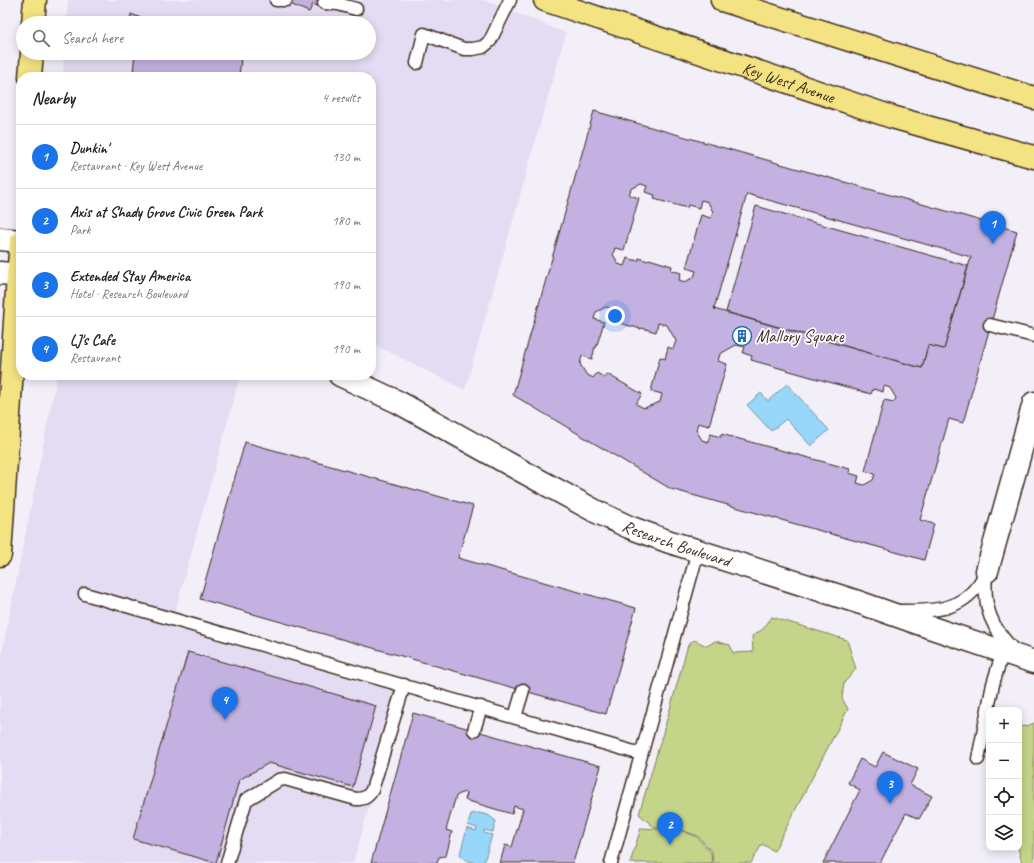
<!DOCTYPE html>
<html lang="en">
<head>
<meta charset="utf-8">
<style>
  :root { --surface:#fff; --page:#f6f6f6; --text:#222; --muted:#767676; --line:#e0e0e0; --accent:#1a73e8 }
  body { margin:0; font-family:Caveat,sans-serif; background:var(--page); color:var(--text) }
  .controls { position:absolute; right:12px; bottom:12px; display:grid; overflow:hidden; border-radius:8px; box-shadow:0 2px 10px #0003 }
  .controls button { width:36px; height:36px; display:grid; place-items:center; padding:0; border:0; border-bottom:1px solid var(--line); background:var(--surface); color:var(--text); font:20px sans-serif }
  .you { position:absolute; left:615px; top:316px; width:14px; height:14px; margin:-10px; border:3px solid #fff; border-radius:50%; background:#1a73e8; box-shadow:0 0 0 6px #1a73e833 }
  .badge { display:grid; place-items:center; width:26px; height:26px; border-radius:50%; background:var(--accent); color:#fff; font-size:13px; font-weight:700 }
  .pin { position:absolute; translate:-50% -33px; filter:drop-shadow(0 1px 2px #0008) }
  .pin::after { content:''; position:absolute; top:21px; width:14px; height:12px; background:inherit; clip-path:polygon(0 0,100% 0,50% 100%) }
  .list { margin:0; padding:0; list-style:none }
  h2 { display:flex; justify-content:space-between; align-items:center; height:52px; margin:0; padding:0 16px; font-size:17px }
  h2 small { font-size:13px; font-weight:400; color:var(--muted) }
  .list li { display:grid; grid-template-columns:26px 1fr auto; gap:12px; align-items:center; box-sizing:border-box; height:64px; padding:0 16px; border-top:1px solid var(--line) }
  .list b { display:block; font-size:15px; white-space:nowrap }
  .list p { margin:0; font-size:13px; white-space:nowrap; color:var(--muted) }
  .list em { font-size:13px; font-style:normal; color:var(--muted) }
  .icon { flex:none; width:22px; height:22px; fill:none; stroke:currentColor; stroke-width:2; stroke-linecap:round; stroke-linejoin:round }
  .map { position:relative; flex:none; width:1034px; height:863px; overflow:hidden }
  .search { position:absolute; background:var(--surface); box-shadow:0 2px 10px #0003; left:16px; top:16px; width:360px; height:44px; display:flex; align-items:center; gap:10px; box-sizing:border-box; padding:0 14px; border-radius:22px; color:var(--muted); font-size:15px }
  .panel { position:absolute; background:var(--surface); box-shadow:0 2px 10px #0003; left:16px; top:72px; width:360px; height:308px; border-radius:16px }
  .map>svg:first-child { display:block }
</style>
</head>
<body>
<div class="map">
<svg width="1034" height="863" viewBox="0 0 1034 863">
  <rect width="100%" height="100%" fill="#f3eff9"/>
  <filter id="ink" filterUnits="userSpaceOnUse"><feTurbulence type="fractalNoise" baseFrequency=".025" numOctaves="2"/><feDisplacementMap in="SourceGraphic" scale="8" xChannelSelector="R" yChannelSelector="G"/><feConvolveMatrix kernelMatrix="1 2 1 2 8 2 1 2 1" color-interpolation-filters="sRGB"/></filter>
  <g filter="url(#ink)">
    <g fill="#e4dcf2">
      <polygon points="68,0 484,0 566,33 465,390 371,343 371,77 63,77 64,53 369,53 369,23 66,23"/>
      <polygon points="57,375 222,375 239,380 173,619 404,685 353,863 0,863 0,662"/>
    </g>
    <g fill="#c4d489" stroke="#807f54">
      <polygon points="772,617 847,640 856,669 844,683 842,698 848,709 774,851 762,844 751,863 713,863 712,852 698,836 681,830 655,828 639,814 670,709 688,645 694,640 707,646 715,641 730,645 733,653 753,652 752,636 763,629"/>
      <polygon points="1034,723 1034,863 1022,863 1018,848 1019,848 1019,727 1027,726"/>
      <polygon points="641,828 680,830 697,837 711,853 712,863 630,863"/>
    </g>
    <g fill="#98d7f9" stroke="#7392a1">
      <polygon points="787,384 829,430 811,446 786,419 771,431 747,405 761,393 768,401"/>
      <path d="M479 813 488 815 496 821 493 832 484 830V833L492 835 484 862C474 863 466 863 460 854L467 828 476 831 477 828 468 825 471 814Z"/>
    </g>
    <g fill="#c2b1e1" stroke="#3b2a1e" fill-rule="evenodd">
      <polygon points="286,0 325,0 322,8 313,4 309,12 285,2"/>
      <polygon points="131,14 154,23 130,23"/>
      <polygon points="135,53 230,53 241,58 239,77 137,77 137,74 133,72"/>
      <path d="M594 111 1017 231 963 423 949 419 920 520 934 524 924 560 671 489 513 395ZM641 184 647 186 645 192 655 195 654 199 687 208 688 205 699 208 701 200 708 202 713 212 711 218 701 215 686 268 696 271 694 277 685 282 679 280 681 273 671 270 672 266 649 259 648 261 639 258 638 261 627 258 624 266 618 264 613 254 615 248 624 250 639 198 629 195 631 189ZM747 194 971 257 944 349 928 345 922 368 714 309ZM606 307 612 309 611 316 621 318 619 323 641 329 642 328 656 332 658 323 667 325 676 341 673 349 668 347 665 359 660 357 651 391 662 394 660 402 644 408 636 404 642 394 607 374 605 378 597 373 593 378 586 374 580 364 582 356 592 359 595 347 596 348 604 322 594 319 596 312ZM736 345 745 347 743 353 752 356 751 360 871 394 873 389 883 392 884 386 890 388 896 398 894 402 884 400 865 471 875 474 873 480 864 485 857 483 859 476 849 473 850 469 721 434V437L710 434 708 442 702 440 696 430 698 423 709 426 727 364 718 361 720 354Z"/>
      <polygon points="756,206 968,266 944,349 928,345 922,368 726,312"/>
      <polygon points="245,442 473,506 458,558 636,608 606,714 200,599"/>
      <polygon points="188,652 376,706 353,787 269,763 239,780 216,863 133,839"/>
      <polygon points="413,713 601,766 573,863 500,863 505,845 512,847 523,809 514,806 512,814 465,800 467,793 464,792 456,796 446,830 452,832 446,856 439,857 437,863 371,863"/>
      <polygon points="883,752 918,769 910,785 932,796 919,819 906,813 880,863 823,863 860,790 848,783 860,759 875,767"/>
    </g>
    <g fill="none" stroke-linecap="round" stroke-linejoin="round">
      <defs>
        <g id="lane">
          <polyline points="276,0 286,0"/>
          <polyline points="324,3 338,4 356,9"/>
          <polyline points="417,63 424,34 464,49 473,49 483,47 490,41 510,0"/>
          <polyline points="990,325 1034,336"/>
          <path d="M986 574C983 607 991 629 1016 652"/>
          <polyline points="85,594 641,754"/>
          <path d="M901 611C931 611 959 612 979 584 982 580 984 575 987 571"/>
          <polyline points="515,717 523,690"/>
          <polyline points="474,730 481,707"/>
          <polyline points="978,759 993,684 1003,651"/>
          <path d="M227 863 246 800 279 780 285 779 356 799C364 799 368 797 372 790L404 685"/>
          <polyline points="611,863 698,551"/>
        </g>
        <polyline id="street" points="987,571 1034,403"/>
        <g id="secondary">
          <polyline points="0,239 21,241"/>
          <polyline points="0,273 21,275"/>
          <path id="s1" d="M340 375 398 402 520 470 597 512 629 527 667 541 861 603 929 627 1034 662"/>
        </g>
        <g id="primary">
          <path id="s2" d="M545 0 892 117 1034 157"/>
          <polyline points="722,0 1034,98"/>
          <polyline points="33,23 35,0"/>
          <polyline points="30,77 32,53"/>
          <polyline points="0,555 18,275 21,243"/>
        </g>
      </defs>
      <use href="#lane" stroke="#3b2a1e" stroke-width="15"/>
      <use href="#street" stroke="#3b2a1e" stroke-width="25"/>
      <use href="#secondary" stroke="#3b2a1e" stroke-width="25"/>
      <use href="#primary" stroke="#3b2a1e" stroke-width="25"/>
      <use href="#lane" stroke="#fff" stroke-width="12"/>
      <use href="#street" stroke="#fff" stroke-width="22"/>
      <use href="#secondary" stroke="#fff" stroke-width="22"/>
      <use href="#primary" stroke="#f4e382" stroke-width="22"/>
    </g>
  </g>
  <defs>
    <symbol id="building-ring" viewBox="-11 -11 22 22"><circle r="9.5" fill="#fff" stroke="#1f6fb2" stroke-width="1.5"/><path d="M-4-6H4V6H1V3H-1V6H-4ZM-2.5-4.3h1.7v1.8h-1.7ZM.8-4.3h1.7v1.8H.8ZM-2.5-1h1.7V.8h-1.7ZM.8-1h1.7V.8H.8Z" fill="#1f6fb2"/></symbol>
  </defs>
  <g fill-rule="evenodd">
    <use href="#building-ring" x="731" y="325" width="22" height="22"/>
  </g>
  <g text-anchor="middle" stroke-width="3.5" stroke-linejoin="round" paint-order="stroke">
    <g font-size="17" fill="#3b2a1e" stroke="#fff">
      <text dy="6" stroke="none"><textPath href="#s2" startOffset="257">Key West Avenue</textPath></text>
      <text dy="6" stroke="none"><textPath href="#s1" startOffset="377">Research Boulevard</textPath></text>
    </g>
    <g font-size="17" fill="#3b2a1e" stroke="#fff" text-anchor="start">
      <text x="756" y="342">Mallory Square</text>
    </g>
  </g>
</svg>
<div class="controls">
<button>+</button>
<button>−</button>
<button><svg class="icon" aria-label="locate" viewBox="0 0 24 24"><circle cx="12" cy="12" r="6"/><path d="M12 2v4M12 18v4M2 12h4M18 12h4"/></svg></button>
<button><svg class="icon" aria-label="layers" viewBox="0 0 24 24"><path d="M12 4l9 5-9 5-9-5zM3 14l9 5 9-5"/></svg></button>
</div>
<div class="you"></div>
<div class="pin badge" style="left:993px;top:244px">1</div>
<div class="pin badge" style="left:670px;top:845px">2</div>
<div class="pin badge" style="left:890px;top:804px">3</div>
<div class="pin badge" style="left:225px;top:720px">4</div>
<div class="search"><svg class="icon" aria-label="search" viewBox="0 0 24 24"><circle cx="10" cy="10" r="6"/><path d="M15 15l6 6"/></svg>Search here</div>
<section class="panel">
<h2>Nearby<small>4 results</small></h2>
<ul class="list">
<li><span class="badge">1</span><div><b>Dunkin'</b><p>Restaurant · Key West Avenue</p></div><em>130 m</em></li>
<li><span class="badge">2</span><div><b>Axis at Shady Grove Civic Green Park</b><p>Park</p></div><em>180 m</em></li>
<li><span class="badge">3</span><div><b>Extended Stay America</b><p>Hotel · Research Boulevard</p></div><em>190 m</em></li>
<li><span class="badge">4</span><div><b>LJ's Cafe</b><p>Restaurant</p></div><em>190 m</em></li>
</ul>
</section>
</div>
</body>
</html>
